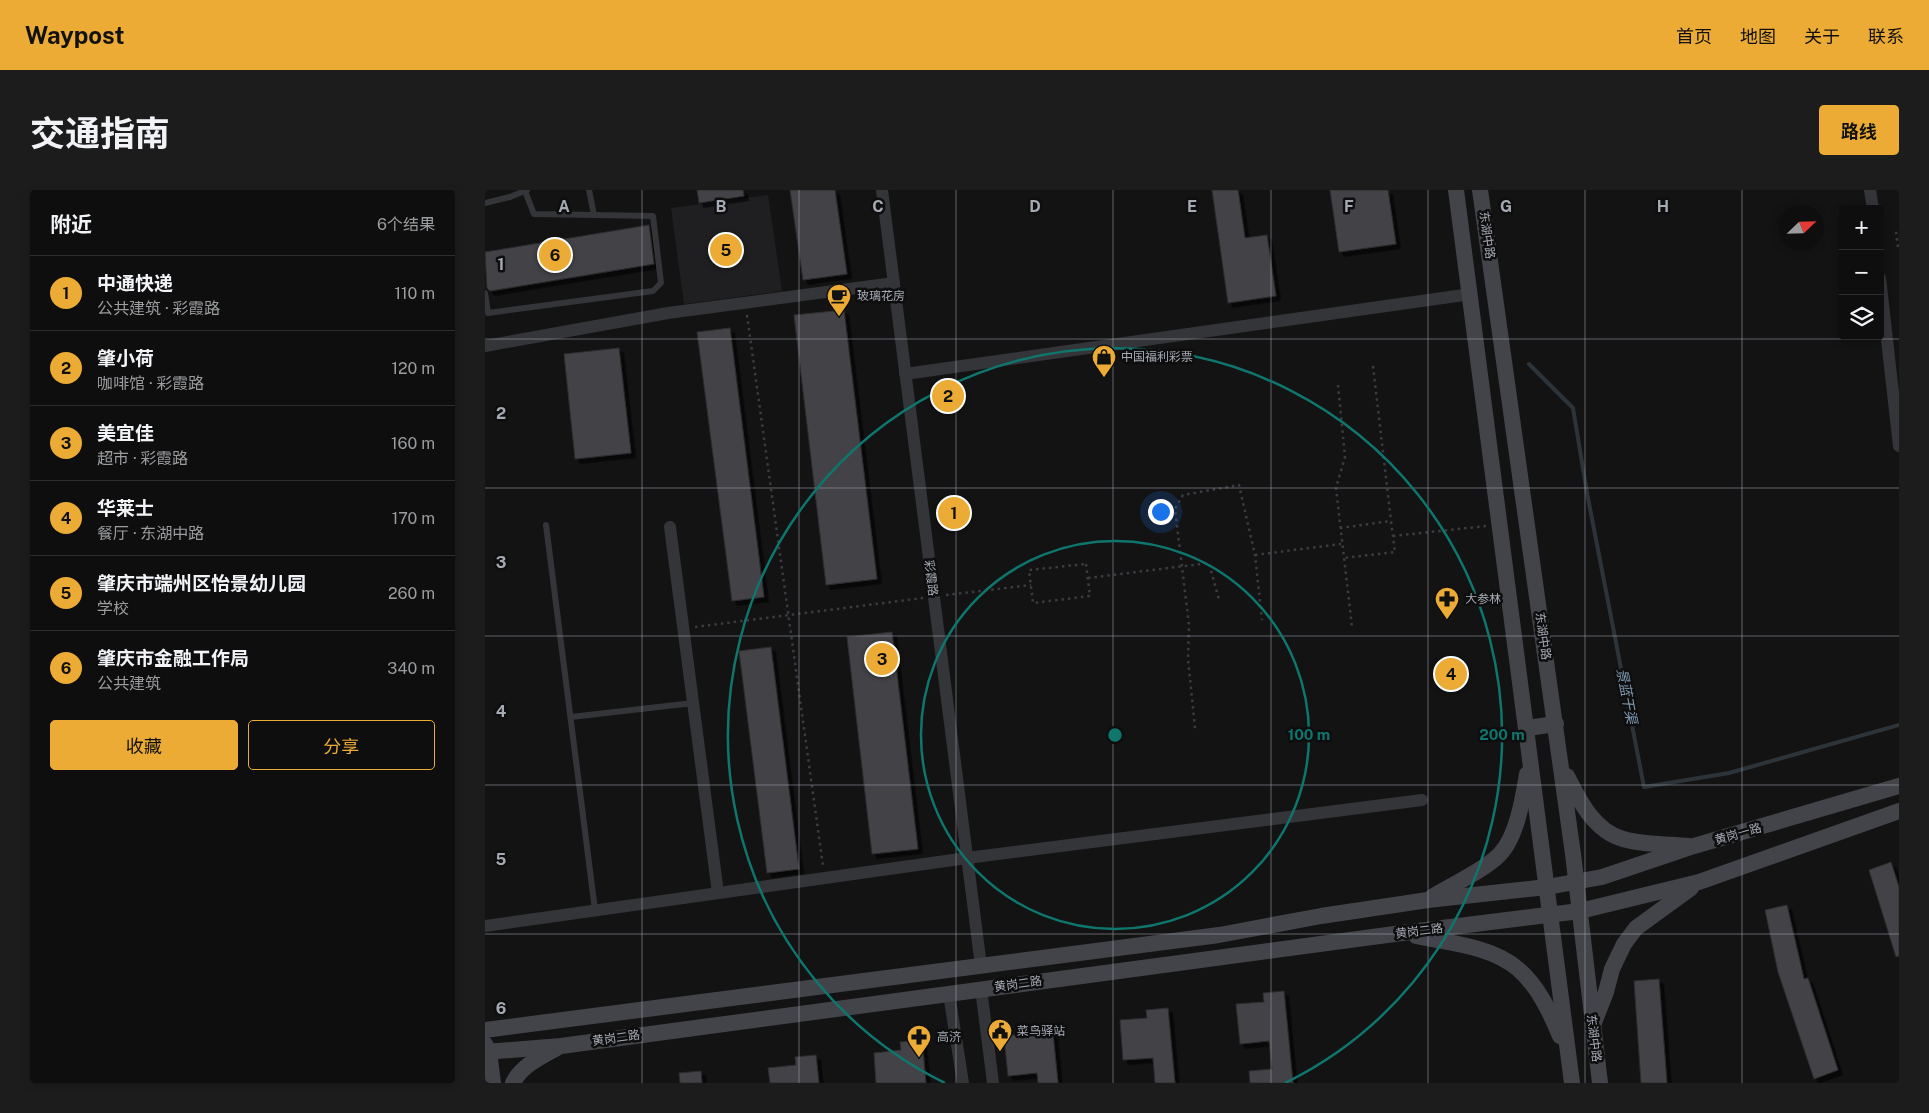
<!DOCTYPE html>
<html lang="zh">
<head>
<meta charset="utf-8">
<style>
  :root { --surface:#0e0e0f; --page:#1c1c1d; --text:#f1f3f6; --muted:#9b9c9e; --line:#2e2e2f; --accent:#ebab34 }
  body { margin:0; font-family:"Public Sans","Noto Sans SC",sans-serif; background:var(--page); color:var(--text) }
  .controls { position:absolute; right:15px; top:15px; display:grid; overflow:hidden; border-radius:5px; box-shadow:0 2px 8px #0003 }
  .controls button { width:45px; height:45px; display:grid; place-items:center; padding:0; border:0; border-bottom:1px solid var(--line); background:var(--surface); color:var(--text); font:25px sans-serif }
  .compass { position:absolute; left:1294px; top:15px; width:45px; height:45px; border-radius:50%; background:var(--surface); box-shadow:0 2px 8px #0003; rotate:67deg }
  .you { position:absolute; left:675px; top:321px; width:18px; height:18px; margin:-12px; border:4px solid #fff; border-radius:50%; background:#1a73e8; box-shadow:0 0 0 8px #1a73e833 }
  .badge { display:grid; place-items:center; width:32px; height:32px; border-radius:50%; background:var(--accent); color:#111; font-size:16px; font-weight:700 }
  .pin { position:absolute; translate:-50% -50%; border:2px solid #fff; box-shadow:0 1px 5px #0006 }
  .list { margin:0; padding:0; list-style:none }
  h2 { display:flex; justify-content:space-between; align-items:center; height:65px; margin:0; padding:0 20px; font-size:21px }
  h2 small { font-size:16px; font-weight:400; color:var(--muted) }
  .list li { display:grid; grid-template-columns:32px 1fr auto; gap:15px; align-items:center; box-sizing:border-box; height:75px; padding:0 20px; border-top:1px solid var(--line) }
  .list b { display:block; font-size:19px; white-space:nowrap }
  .list p { margin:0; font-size:16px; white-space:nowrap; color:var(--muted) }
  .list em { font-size:16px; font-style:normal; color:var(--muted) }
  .actions { display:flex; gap:10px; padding:15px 20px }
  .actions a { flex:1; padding:11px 0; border:1px solid var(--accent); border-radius:5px; text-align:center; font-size:18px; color:var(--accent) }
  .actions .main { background:var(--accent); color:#111 }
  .icon { flex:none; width:28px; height:28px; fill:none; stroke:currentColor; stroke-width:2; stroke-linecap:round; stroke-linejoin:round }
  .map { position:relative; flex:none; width:1414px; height:893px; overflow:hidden; border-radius:5px }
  header { display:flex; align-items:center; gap:30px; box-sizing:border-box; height:70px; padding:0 25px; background:var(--accent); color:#111 }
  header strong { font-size:24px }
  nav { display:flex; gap:28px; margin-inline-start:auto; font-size:18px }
  .intro { display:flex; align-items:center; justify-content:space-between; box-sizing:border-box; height:120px; padding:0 30px }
  h1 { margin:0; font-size:35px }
  .button { padding:12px 22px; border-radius:5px; background:var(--accent); color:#111; font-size:18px; font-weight:700 }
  main { display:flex; gap:30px; padding:0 30px }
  aside { flex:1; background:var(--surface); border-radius:5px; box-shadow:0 2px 8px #0003 }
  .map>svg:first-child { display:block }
</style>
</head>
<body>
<header>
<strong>Waypost</strong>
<nav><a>首页</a><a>地图</a><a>关于</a><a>联系</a></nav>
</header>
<div class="intro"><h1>交通指南</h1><a class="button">路线</a></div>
<main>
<aside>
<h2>附近<small>6个结果</small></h2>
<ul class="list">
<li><span class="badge">1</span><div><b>中通快递</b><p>公共建筑 · 彩霞路</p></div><em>110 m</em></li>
<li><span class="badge">2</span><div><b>肇小荷</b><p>咖啡馆 · 彩霞路</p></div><em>120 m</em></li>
<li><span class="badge">3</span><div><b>美宜佳</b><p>超市 · 彩霞路</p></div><em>160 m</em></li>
<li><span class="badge">4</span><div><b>华莱士</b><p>餐厅 · 东湖中路</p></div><em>170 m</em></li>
<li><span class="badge">5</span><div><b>肇庆市端州区怡景幼儿园</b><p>学校</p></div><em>260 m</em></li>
<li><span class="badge">6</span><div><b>肇庆市金融工作局</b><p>公共建筑</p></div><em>340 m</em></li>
</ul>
<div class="actions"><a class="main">收藏</a><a>分享</a></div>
</aside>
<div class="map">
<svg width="1414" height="893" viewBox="0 0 1414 893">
  <defs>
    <filter id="shadow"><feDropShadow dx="4.5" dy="4.5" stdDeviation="0" flood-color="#0009"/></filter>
  </defs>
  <rect width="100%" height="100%" fill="#131314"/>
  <polygon fill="#1f1f21" points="283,5 297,101 199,114 186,18"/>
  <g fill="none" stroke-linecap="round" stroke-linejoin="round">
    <polyline stroke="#2c343a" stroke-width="4" points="1044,174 1088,218 1102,303 1159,597 1244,583 1414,535"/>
  </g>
  <g fill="#424347" stroke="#2d2d30" filter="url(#shadow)">
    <polygon points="212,0 258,0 259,6 214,13"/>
    <polygon points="305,0 350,0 362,84 318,90"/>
    <polygon points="727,0 753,0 760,48 782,45 791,106 743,113"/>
    <polygon points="845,0 903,0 911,54 854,62"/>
    <polygon points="164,35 169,74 5,101 2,98 0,62"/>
    <polygon points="359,120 392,389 341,395 309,125"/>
    <polygon points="245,138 279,407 247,411 212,142"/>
    <polygon points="134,158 146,263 90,269 79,164"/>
    <polygon points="407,442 433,659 387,664 362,447"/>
    <polygon points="286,457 314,679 282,683 254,461"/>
    <polygon points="1406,672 1414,697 1414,766 1411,767 1384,680"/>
    <polygon points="1302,715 1319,789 1323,788 1353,880 1329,889 1293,782 1280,720"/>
    <polygon points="1174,789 1182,893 1156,893 1149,791"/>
    <polygon points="799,801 808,893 765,893 764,881 787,879 784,851 755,854 751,814 779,812 778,803"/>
    <polygon points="683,818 690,893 670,893 668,868 638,870 635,830 662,828 661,820"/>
    <polygon points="567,833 573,893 553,893 552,883 523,886 519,846 546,843 546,835"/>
    <polygon points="437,850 441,893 391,893 389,863 416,860 415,852"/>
    <polygon points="331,865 334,893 285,893 283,878 311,875 310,867"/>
    <polygon points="216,881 217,893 195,893 194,883"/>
  </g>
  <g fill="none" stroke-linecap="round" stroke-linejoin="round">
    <g stroke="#3a3c40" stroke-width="2.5" stroke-dasharray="2.5 4" stroke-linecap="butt">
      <polyline points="1413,57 1411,43 1414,43"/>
      <polyline points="262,125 338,676"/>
      <polyline points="888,176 906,331"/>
      <polyline points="853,195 860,267 851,298 867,437"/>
      <polyline points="855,338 906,331 910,362 858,368"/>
      <polyline points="908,346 1001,336"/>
      <polyline points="770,365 856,354"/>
      <polygon points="601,374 605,406 548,413 544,380"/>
      <polyline points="603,388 724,373 734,410"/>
      <polyline points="461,405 546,395"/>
      <polyline points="210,437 438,408"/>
      <polyline points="710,538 703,469 704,435 690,319 698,305 754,295 770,365 777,430"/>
    </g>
    <g stroke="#343539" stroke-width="6">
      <polyline points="104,0 109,25"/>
      <polyline points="0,13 25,7 42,0"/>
      <polyline points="0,103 3,123 168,101 176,93 168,26 49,24 40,1"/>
      <polyline points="61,335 110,720"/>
      <polyline points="86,527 208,513"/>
    </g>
    <g stroke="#343539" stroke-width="12">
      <polyline points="397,0 496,776"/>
      <polyline points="1385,0 1388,19"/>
      <polyline points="1395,88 1414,256"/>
      <polyline points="0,156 183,123 409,93"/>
      <polyline points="420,184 986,104"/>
      <polyline points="185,337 233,703"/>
      <polyline points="0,736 482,668 937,610"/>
      <polyline points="496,799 508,893"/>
      <polyline points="464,804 478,893"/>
    </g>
    <g stroke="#424449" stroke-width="16">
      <polyline points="971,0 1087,893"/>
      <polyline points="995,0 1088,664 1115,893"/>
      <polyline points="1042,538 1071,534"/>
      <path d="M1082 586C1094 610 1109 641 1138 649 1158 655 1183 654 1204 656"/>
      <path d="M947 707C965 696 1003 678 1015 664 1032 646 1038 608 1042 584"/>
      <path d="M931 746C964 753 1006 756 1033 779 1053 796 1065 822 1075 846"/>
      <polyline points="1108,835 1121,802 1127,779 1139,754 1151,738 1206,698"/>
      <polyline points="0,840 734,745 836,726 943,710 1062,697 1117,687 1209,656 1414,596"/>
      <polyline points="0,854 4,862 8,893"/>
      <polyline points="0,862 76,856 917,743 1095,721 1214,692 1414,621"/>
      <path d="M28 893C36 876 56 867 72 858"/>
    </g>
  </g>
  <path fill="none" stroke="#a5aab4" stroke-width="1" stroke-opacity="0.55" d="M157 0V893M314 0V893M471 0V893M628 0V893M786 0V893M943 0V893M1100 0V893M1257 0V893M0 149H1414M0 298H1414M0 446H1414M0 595H1414M0 744H1414"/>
  <g fill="none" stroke="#0f766e" stroke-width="2.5">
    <circle cx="630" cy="545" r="194"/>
    <path d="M460 893A387 387 0 1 1 800 893"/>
  </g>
  <defs>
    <symbol id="cafe-pin" viewBox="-11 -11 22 30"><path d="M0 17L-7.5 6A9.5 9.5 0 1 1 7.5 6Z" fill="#ebab34" stroke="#0e0e0f"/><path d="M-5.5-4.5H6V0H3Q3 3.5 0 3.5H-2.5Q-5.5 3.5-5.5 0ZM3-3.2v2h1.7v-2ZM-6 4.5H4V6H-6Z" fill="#111"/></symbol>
    <symbol id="shop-pin" viewBox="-11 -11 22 30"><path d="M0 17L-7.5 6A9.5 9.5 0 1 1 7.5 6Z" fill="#ebab34" stroke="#0e0e0f"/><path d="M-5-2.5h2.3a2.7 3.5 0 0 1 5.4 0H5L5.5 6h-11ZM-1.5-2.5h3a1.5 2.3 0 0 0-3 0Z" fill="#111"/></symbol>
    <symbol id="pharmacy-pin" viewBox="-11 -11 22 30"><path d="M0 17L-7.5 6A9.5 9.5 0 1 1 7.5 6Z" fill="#ebab34" stroke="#0e0e0f"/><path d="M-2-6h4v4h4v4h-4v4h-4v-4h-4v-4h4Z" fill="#111"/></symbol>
    <symbol id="civic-pin" viewBox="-11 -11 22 30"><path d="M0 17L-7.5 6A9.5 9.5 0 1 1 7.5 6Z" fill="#ebab34" stroke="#0e0e0f"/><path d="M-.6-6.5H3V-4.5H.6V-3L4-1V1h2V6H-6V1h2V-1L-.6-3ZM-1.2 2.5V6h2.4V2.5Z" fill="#111"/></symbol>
  </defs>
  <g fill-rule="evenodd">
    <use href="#cafe-pin" x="340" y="92" width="28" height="38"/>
    <use href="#shop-pin" x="605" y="153" width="28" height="38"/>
    <use href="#pharmacy-pin" x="948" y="395" width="28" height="38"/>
    <use href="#civic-pin" x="501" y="827" width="28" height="38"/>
    <use href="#pharmacy-pin" x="420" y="833" width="28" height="38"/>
  </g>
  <g text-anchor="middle" stroke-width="5" stroke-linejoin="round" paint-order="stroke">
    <g font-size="12" fill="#a5aab4" stroke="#0e0e0f">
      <text transform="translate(1002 45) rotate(82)" y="4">东湖中路</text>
      <text transform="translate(446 388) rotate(83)" y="4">彩霞路</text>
      <text transform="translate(1058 446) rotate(82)" y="4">东湖中路</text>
      <text transform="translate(1253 644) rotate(-16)" y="4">黄岗一路</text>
      <text transform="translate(934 741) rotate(-7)" y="4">黄岗二路</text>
      <text transform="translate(533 794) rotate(-8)" y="4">黄岗二路</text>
      <text transform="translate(131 848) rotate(-8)" y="4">黄岗二路</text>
      <text transform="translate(1109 848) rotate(83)" y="4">东湖中路</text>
    </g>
    <g font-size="12" fill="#a5aab4" stroke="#0e0e0f" text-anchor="start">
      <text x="372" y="110">玻璃花房</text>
      <text x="636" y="171">中国福利彩票</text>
      <text x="980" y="413">大参林</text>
      <text x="532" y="845">菜鸟驿站</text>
      <text x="452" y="851">高济</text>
    </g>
    <g font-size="14" font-style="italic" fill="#7d98af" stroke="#0e0e0f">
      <text transform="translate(1142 506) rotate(79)" y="5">景蓝干渠</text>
    </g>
  </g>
  <g font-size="16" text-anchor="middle" font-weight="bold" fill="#a5aab4" stroke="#0e0e0f" stroke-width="5" stroke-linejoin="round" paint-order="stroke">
    <text x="79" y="22">A</text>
    <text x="236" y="22">B</text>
    <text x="393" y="22">C</text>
    <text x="550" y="22">D</text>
    <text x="707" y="22">E</text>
    <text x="864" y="22">F</text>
    <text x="1021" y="22">G</text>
    <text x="1178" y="22">H</text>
    <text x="16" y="80">1</text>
    <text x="16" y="229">2</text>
    <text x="16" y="378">3</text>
    <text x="16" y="527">4</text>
    <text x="16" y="675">5</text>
    <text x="16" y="824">6</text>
  </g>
  <circle cx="630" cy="545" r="8" fill="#0f766e" stroke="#0e0e0f" stroke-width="2.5"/>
  <g font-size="15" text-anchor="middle" font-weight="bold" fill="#0f766e" stroke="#0e0e0f" stroke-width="5" stroke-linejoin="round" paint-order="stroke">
    <text x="824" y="550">100 m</text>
    <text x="1017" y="550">200 m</text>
  </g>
</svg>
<div class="controls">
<button>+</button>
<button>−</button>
<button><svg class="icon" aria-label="layers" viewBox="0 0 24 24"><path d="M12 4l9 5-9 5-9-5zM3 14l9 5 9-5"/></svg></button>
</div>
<svg class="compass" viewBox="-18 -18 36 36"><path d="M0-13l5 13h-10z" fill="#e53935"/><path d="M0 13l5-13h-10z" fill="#9b9c9e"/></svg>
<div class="you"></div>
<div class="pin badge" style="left:469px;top:323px">1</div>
<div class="pin badge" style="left:463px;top:206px">2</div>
<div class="pin badge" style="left:397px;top:469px">3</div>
<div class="pin badge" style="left:966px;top:484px">4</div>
<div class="pin badge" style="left:241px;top:60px">5</div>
<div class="pin badge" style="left:70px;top:65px">6</div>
</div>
</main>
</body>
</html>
